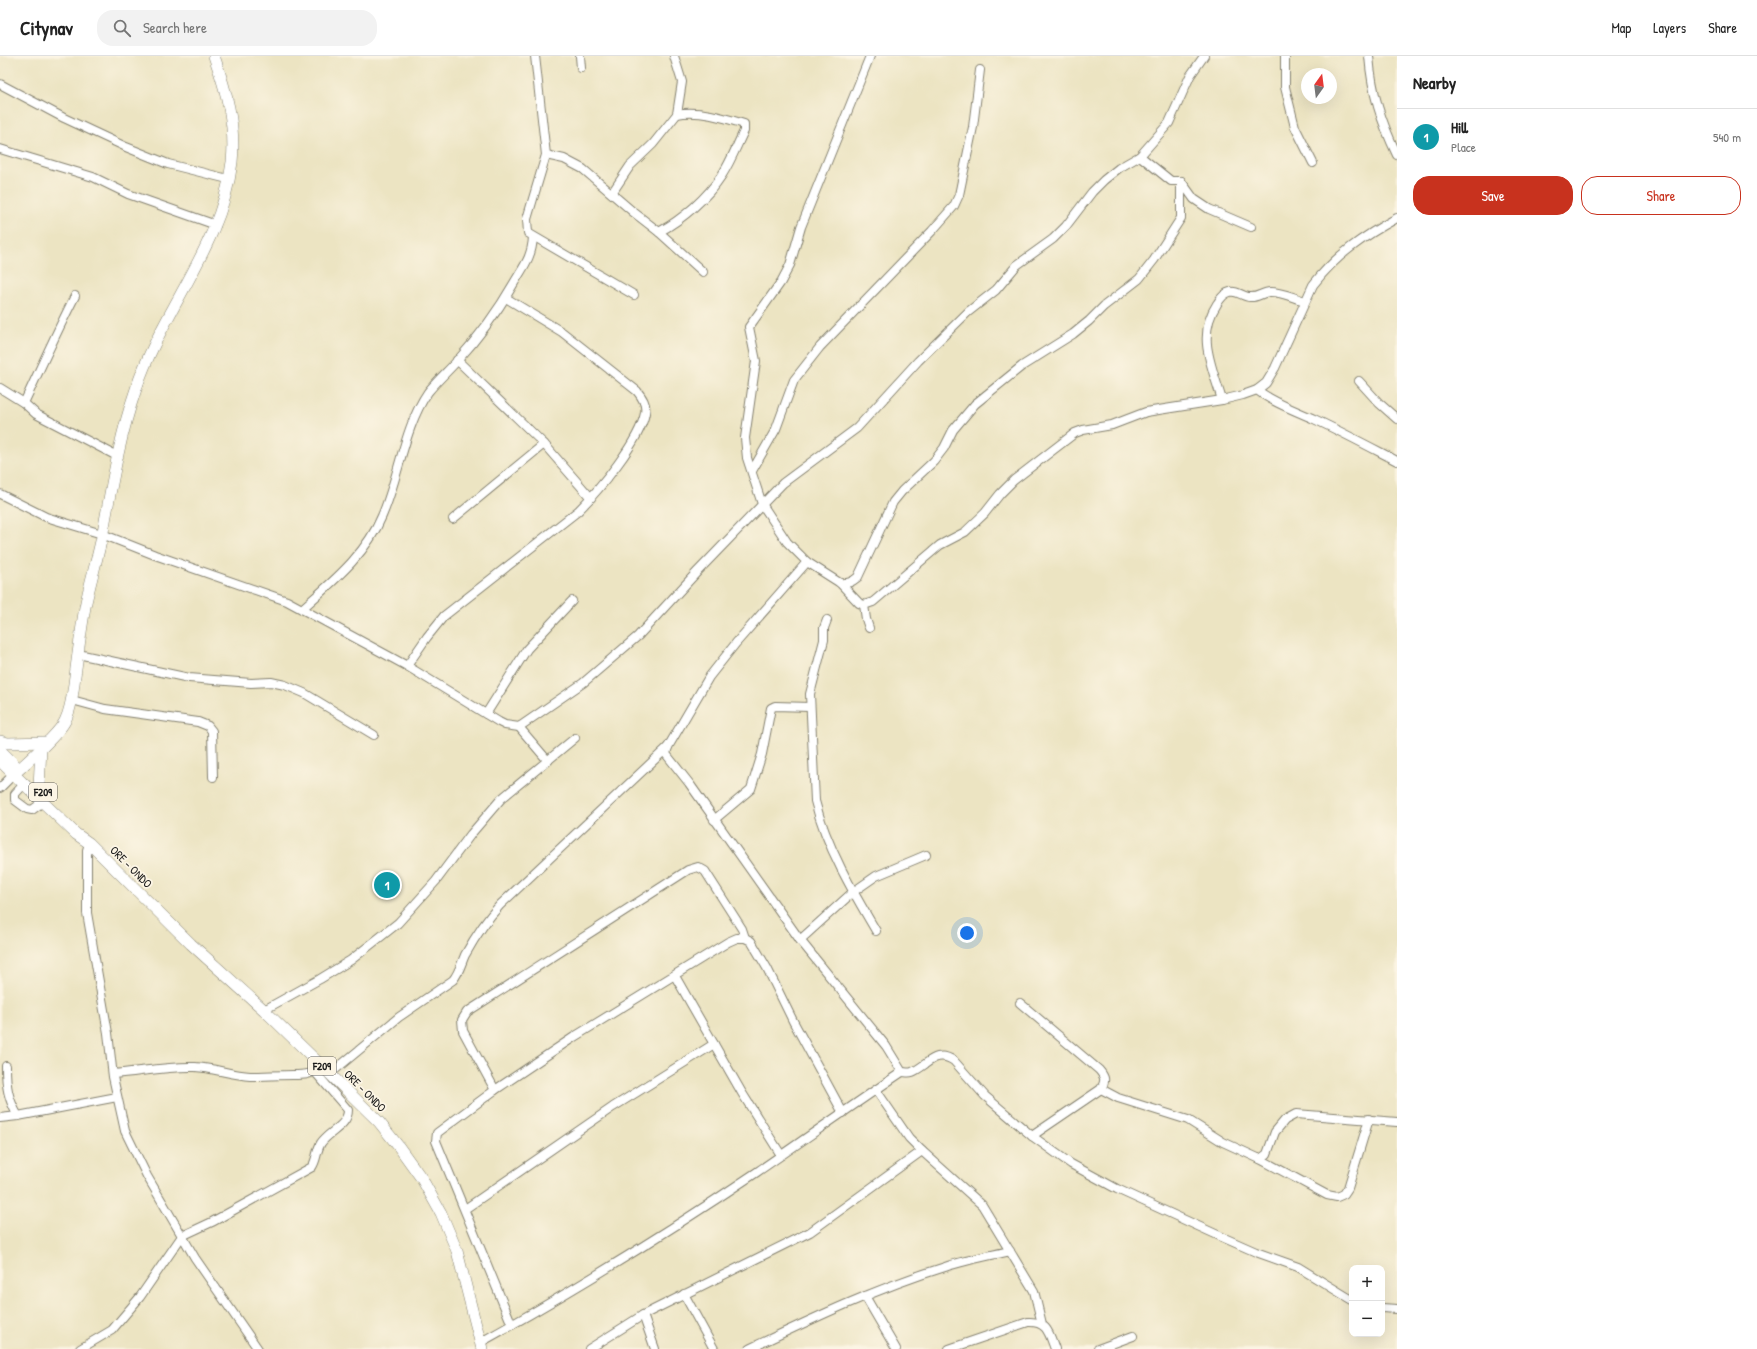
<!DOCTYPE html>
<html lang="en">
<head>
<meta charset="utf-8">
<style>
  :root { --surface:#fff; --page:#f2f2f2; --text:#222; --muted:#767676; --line:#e0e0e0; --accent:#c8321e }
  body { margin:0; font-family:"Patrick Hand",sans-serif; background:var(--page); color:var(--text) }
  .controls { position:absolute; right:12px; bottom:12px; display:grid; overflow:hidden; border-radius:8px; box-shadow:0 4px 16px #0002 }
  .controls button { width:36px; height:36px; display:grid; place-items:center; padding:0; border:0; border-bottom:1px solid var(--line); background:var(--surface); color:var(--text); font:20px sans-serif }
  .compass { position:absolute; left:1301px; top:12px; width:36px; height:36px; border-radius:50%; background:var(--surface); box-shadow:0 4px 16px #0002; rotate:14deg }
  .you { position:absolute; left:967px; top:877px; width:14px; height:14px; margin:-10px; border:3px solid #fff; border-radius:50%; background:#1a73e8; box-shadow:0 0 0 6px #1a73e833 }
  .badge { display:grid; place-items:center; width:26px; height:26px; border-radius:50%; background:var(--accent); color:#fff; font-size:13px; font-weight:700 }
  .pin { position:absolute; translate:-50% -50%; border:2px solid #fff; box-shadow:0 1px 4px #0006 }
  .list { margin:0; padding:0; list-style:none }
  h2 { display:flex; justify-content:space-between; align-items:center; height:52px; margin:0; padding:0 16px; font-size:17px }
  h2 small { font-size:13px; font-weight:400; color:var(--muted) }
  .list li { display:grid; grid-template-columns:26px 1fr auto; gap:12px; align-items:center; box-sizing:border-box; height:56px; padding:0 16px; border-top:1px solid var(--line) }
  .list b { display:block; font-size:15px; white-space:nowrap }
  .list p { margin:0; font-size:13px; white-space:nowrap; color:var(--muted) }
  .list em { font-size:13px; font-style:normal; color:var(--muted) }
  .actions { display:flex; gap:8px; padding:12px 16px }
  .actions a { flex:1; padding:9px 0; border:1px solid var(--accent); border-radius:16px; text-align:center; font-size:14px; color:var(--accent) }
  .actions .main { background:var(--accent); color:#fff }
  .icon { flex:none; width:22px; height:22px; fill:none; stroke:currentColor; stroke-width:2; stroke-linecap:round; stroke-linejoin:round }
  .map { position:relative; flex:none; width:1397px; height:1293px; overflow:hidden }
  header { display:flex; align-items:center; gap:24px; box-sizing:border-box; height:56px; padding:0 20px; background:var(--surface); border-bottom:1px solid var(--line) }
  header strong { font-size:19px }
  nav { display:flex; gap:22px; margin-inline-start:auto; font-size:14px }
  .search { width:280px; height:36px; background:var(--page); display:flex; align-items:center; gap:10px; box-sizing:border-box; padding:0 14px; border-radius:16px; color:var(--muted); font-size:15px }
  main { display:flex }
  aside { flex:1; background:var(--surface) }
  .map>svg:first-child { display:block }
</style>
</head>
<body>
<header>
<strong>Citynav</strong>
<div class="search"><svg class="icon" aria-label="search" viewBox="0 0 24 24"><circle cx="10" cy="10" r="6"/><path d="M15 15l6 6"/></svg>Search here</div>
<nav><a>Map</a><a>Layers</a><a>Share</a></nav>
</header>
<main>
<div class="map">
<svg width="1397" height="1293" viewBox="0 0 1397 1293">
  <rect width="100%" height="100%" fill="#fcf5e5"/>
  <filter id="ink" filterUnits="userSpaceOnUse"><feTurbulence type="fractalNoise" baseFrequency=".025" numOctaves="2"/><feDisplacementMap in="SourceGraphic" scale="8" xChannelSelector="R" yChannelSelector="G"/><feConvolveMatrix kernelMatrix="1 2 1 2 8 2 1 2 1" color-interpolation-filters="sRGB"/></filter>
  <filter id="wash" filterUnits="userSpaceOnUse"><feTurbulence type="fractalNoise" baseFrequency=".012" numOctaves="4" result="noise"/><feDisplacementMap in="SourceGraphic" scale="16" xChannelSelector="R" yChannelSelector="G"/><feGaussianBlur stdDeviation="0.9" result="paint"/><feColorMatrix in="noise" values="0 0 0 0 0 0 0 0 0 0 0 0 0 0 0 0 0 1.4 0 .05"/><feComposite in="paint" operator="in"/></filter>
  <g filter="url(#wash)">
    <rect width="100%" height="100%" fill="#ece4c2"/>
  </g>
  <g filter="url(#ink)">
    <g fill="none" stroke-linecap="round" stroke-linejoin="round">
      <defs>
        <g id="minor">
          <polyline points="535,0 546,99 527,163 528,177 634,239"/>
          <polyline points="580,0 581,12"/>
          <path d="M870 0 801 171 790 209 781 226 749 271 756 305 745 382 747 402 762 448 787 486 807 506 840 527 859 547 864 549 873 546 940 489 965 476 985 457 1000 438 1014 424 1075 377 1083 374 1112 369 1146 356 1222 344 1243 339 1257 334 1266 327 1275 312 1313 229C1336 199 1364 180 1397 162"/>
          <polyline points="1285,0 1285,31 1295,71 1313,107"/>
          <path d="M1369 0C1372 38 1381 65 1397 99"/>
          <polyline points="0,28 64,62 126,91 168,108 228,123"/>
          <polyline points="0,93 93,121 128,138 216,169"/>
          <polyline points="546,99 564,103 583,113 632,155 659,176 703,216"/>
          <polyline points="1140,100 1171,125 1181,125"/>
          <polyline points="1181,125 1194,143 1209,153 1251,171"/>
          <polyline points="612,137 630,110 653,88 677,58 682,26 674,0"/>
          <path d="M659 176C683 163 707 142 722 119 731 105 737 89 744 75V68C722 61 699 54 677 58"/>
          <polyline points="457,304 544,388 591,442"/>
          <polyline points="1359,325 1379,347 1397,363"/>
          <polyline points="0,332 24,347 36,358 117,400"/>
          <path d="M1257 334C1274 347 1294 354 1314 363 1342 376 1370 391 1397 405"/>
          <path d="M1222 344C1212 310 1196 280 1217 248 1220 243 1224 237 1230 236 1237 234 1243 241 1250 241 1257 242 1263 236 1270 236 1282 236 1294 242 1305 245"/>
          <path d="M24 347C41 311 57 275 75 240"/>
          <polyline points="752,415 776,373 794,324 820,291 932,175 954,150 959,139 973,71 980,14"/>
          <polyline points="0,438 46,461 102,478 155,499 287,545 407,610 499,666 505,669 519,671 583,627 638,580 698,515 783,427 857,372 918,305 968,256 996,234 1017,209 1053,183 1066,170 1092,136 1104,124 1119,112 1140,100 1169,67 1190,20 1204,0"/>
          <polyline points="453,463 544,388"/>
          <path d="M807 506 736 587 709 621 668 691 666 698 689 727 800 884 886 990 902 1016C905 1016 909 1017 912 1016 927 1010 936 992 954 1005L985 1040 1032 1080 1071 1108 1117 1133 1222 1181 1256 1196 1298 1211 1352 1244"/>
          <path d="M840 527C848 528 852 526 858 521L893 446 902 435 934 405 944 392 953 374 975 348 1022 310 1073 278 1089 265 1104 250 1139 223 1154 204 1181 162V125"/>
          <polyline points="864,549 866,563 869,572"/>
          <path d="M302 553C332 526 366 499 382 460 399 421 404 371 428 336 437 325 448 315 457 305 479 281 498 255 514 227 524 210 532 201 533 181"/>
          <path d="M827 564 824 572V584L810 638 815 745C826 790 853 836 876 875"/>
          <polyline points="78,598 189,622 251,627 271,626 285,629 304,637 374,679"/>
          <path d="M407 610 427 581 444 560 578 455C599 434 640 385 645 357 647 348 642 341 637 335L562 276 506 242"/>
          <polyline points="72,644 105,653 198,666 208,670 212,675 213,721"/>
          <polyline points="486,658 527,593 572,545"/>
          <polyline points="519,671 548,705"/>
          <polyline points="25,727 15,738 15,744 27,753 32,754 43,746"/>
          <polyline points="0,732 14,718"/>
          <polyline points="714,764 751,733 762,698 771,652 775,650 810,651"/>
          <polyline points="89,787 87,794 87,857 108,977 113,1021 125,1075 147,1120 195,1202 258,1293"/>
          <polyline points="800,884 853,836 876,820 926,799"/>
          <polyline points="675,920 742,1037 781,1099"/>
          <path d="M1020 947 1099 1014C1105 1021 1106 1024 1101 1033L1032 1080"/>
          <polyline points="264,954 320,923 351,904 398,867 436,825 471,778 501,743 575,682"/>
          <path d="M6 1010C6 1030 8 1043 18 1060"/>
          <path d="M113 1018C140 1016 167 1010 195 1011 214 1012 232 1019 250 1020 264 1020 279 1019 293 1019 303 1019 310 1019 319 1013"/>
          <path d="M330 1018 399 961 453 924C459 917 461 908 465 899 475 881 486 864 500 849L668 691"/>
          <polyline points="1101,1033 1118,1042 1188,1064 1223,1086 1260,1103 1327,1139 1337,1141 1344,1138 1348,1132 1369,1063"/>
          <polyline points="495,1034 463,975 462,964 467,956 688,814 698,811 705,815 742,873 745,882"/>
          <polyline points="876,1034 909,1082 922,1095 982,1149 1034,1235 1042,1268"/>
          <polyline points="0,1062 18,1060 117,1041"/>
          <polyline points="1260,1103 1267,1098 1275,1076 1285,1064 1296,1058 1397,1066"/>
          <polyline points="465,1153 613,1051 714,988"/>
          <polyline points="684,1238 714,1293"/>
          <polyline points="865,1240 896,1293"/>
          <polyline points="1382,1252 1397,1253"/>
          <polyline points="643,1259 655,1293"/>
          <polyline points="512,1269 436,1085 437,1077 495,1034 574,981 728,886 737,882 745,882 751,885 767,912 793,965 843,1057"/>
          <path d="M481 1286C575 1234 668 1176 757 1116 805 1083 853 1049 902 1016"/>
          <path d="M80 1293 112 1274 140 1241 182 1180 212 1166 312 1111C317 1104 316 1095 321 1087 329 1075 348 1070 348 1054L315 1016"/>
          <polyline points="589,1293 643,1259 810,1176 922,1095"/>
          <path d="M749 1293C812 1263 877 1232 945 1211 966 1204 988 1200 1010 1195"/>
          <path d="M949 1293 1028 1266C1047 1265 1049 1277 1055 1293"/>
          <polyline points="1098,1293 1133,1280"/>
        </g>
        <g id="major">
          <polyline points="0,685 8,687 47,686"/>
          <polyline points="0,694 15,709"/>
          <polyline points="0,705 76,778 89,787 191,888 264,954 330,1018 379,1066 399,1091 422,1123 441,1157 457,1195 482,1293"/>
          <path d="M14 718C27 706 58 679 65 665 72 651 73 634 75 620 78 597 81 574 85 551 90 526 98 501 103 476 112 427 120 379 136 333 162 254 222 190 232 106 236 69 226 34 214 0"/>
          <polyline points="39,731 41,692"/>
        </g>
      </defs>
      <use href="#minor" stroke="#84806f" stroke-width="10"/>
      <use href="#major" stroke="#84806f" stroke-width="12"/>
      <use href="#minor" stroke="#fff" stroke-width="8"/>
      <use href="#major" stroke="#fff" stroke-width="11"/>
    </g>
  </g>
  <g text-anchor="middle" stroke-width="3.5" stroke-linejoin="round" paint-order="stroke">
    <g fill="#fcf5e5" stroke="#5f5d58" stroke-width="1">
      <rect x="29" y="727" width="28" height="18" rx="3"/>
      <rect x="308" y="1001" width="28" height="18" rx="3"/>
    </g>
    <g font-size="11" font-weight="bold" fill="#1c1c1c">
      <text x="43" y="740">F209</text>
      <text x="322" y="1014">F209</text>
    </g>
    <g font-size="12" fill="#1c1c1c" stroke="#fcf5e5">
      <text transform="translate(131 811) rotate(45)" y="4">ORE - ONDO</text>
      <text transform="translate(365 1035) rotate(45)" y="4">ORE - ONDO</text>
    </g>
  </g>
</svg>
<div class="controls">
<button>+</button>
<button>−</button>
</div>
<svg class="compass" viewBox="-18 -18 36 36"><path d="M0-13l5 13h-10z" fill="#e53935"/><path d="M0 13l5-13h-10z" fill="#767676"/></svg>
<div class="you"></div>
<div class="pin badge" style="left:387px;top:829px;background:#0f9aa8">1</div>
</div>
<aside>
<h2>Nearby<small></small></h2>
<ul class="list">
<li><span class="badge" style="background:#0f9aa8">1</span><div><b>Hill</b><p>Place</p></div><em>540 m</em></li>
</ul>
<div class="actions"><a class="main">Save</a><a>Share</a></div>
</aside>
</main>
</body>
</html>
